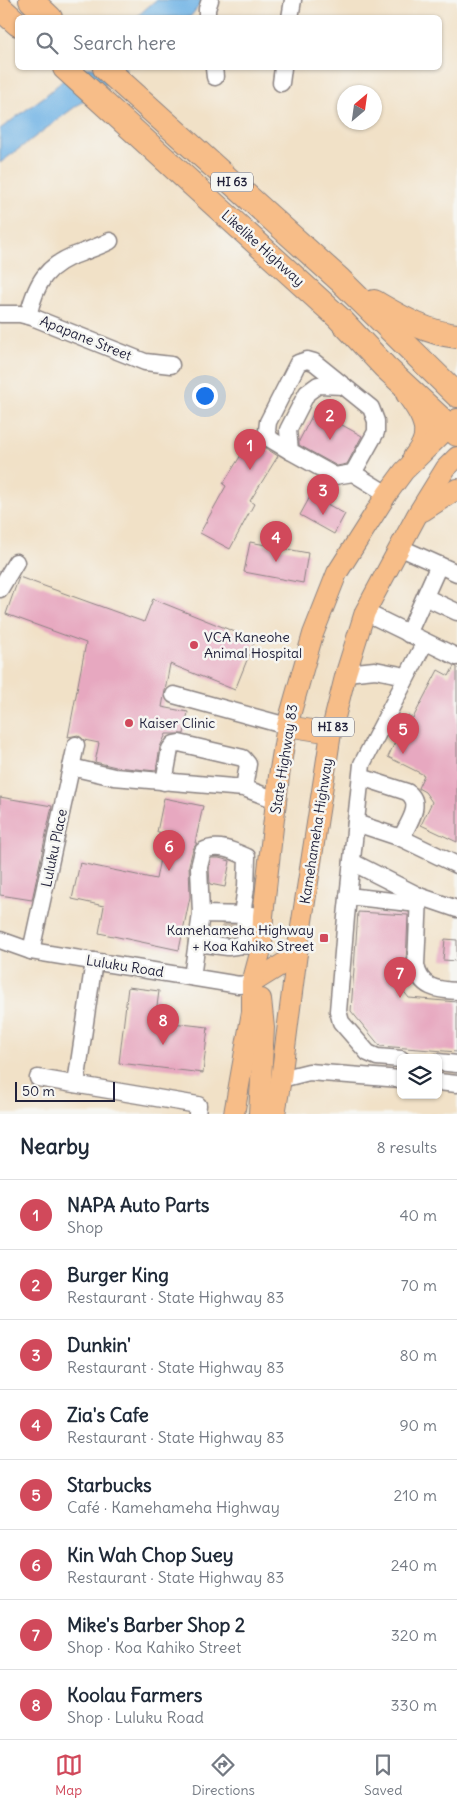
<!DOCTYPE html>
<html lang="en">
<head>
<meta charset="utf-8">
<style>
  :root { --surface:#fff; --page:#f6f6f7; --text:#1f2937; --muted:#747a83; --line:#e0e1e3; --accent:#d1495b }
  body { margin:0; font-family:Delius,sans-serif; background:var(--page); color:var(--text) }
  .controls { position:absolute; right:15px; bottom:15px; display:grid; overflow:hidden; border-radius:8px; box-shadow:0 1px 4px #0004 }
  .controls button { width:45px; height:45px; display:grid; place-items:center; padding:0; border:0; border-bottom:1px solid var(--line); background:var(--surface); color:var(--text); font:25px sans-serif }
  .compass { position:absolute; left:337px; top:85px; width:45px; height:45px; border-radius:50%; background:var(--surface); box-shadow:0 1px 4px #0004; rotate:29deg }
  .scale { position:absolute; left:15px; bottom:12px; width:100px; box-sizing:border-box; padding-left:5px; border:2px solid #22223b; border-top:0; font-size:14px; line-height:18px; white-space:nowrap; color:#22223b; -webkit-text-stroke:4px #f6f6f2; paint-order:stroke }
  .you { position:absolute; left:204px; top:395px; width:18px; height:18px; margin:-12px; border:4px solid #fff; border-radius:50%; background:#1a73e8; box-shadow:0 0 0 8px #1a73e833 }
  .badge { display:grid; place-items:center; width:32px; height:32px; border-radius:50%; background:var(--accent); color:#fff; font-size:16px; font-weight:700 }
  .pin { position:absolute; translate:-50% -41px; filter:drop-shadow(0 1px 2px #0008) }
  .pin::after { content:''; position:absolute; top:26px; width:18px; height:15px; background:inherit; clip-path:polygon(0 0,100% 0,50% 100%) }
  .list { margin:0; padding:0; list-style:none }
  h2 { display:flex; justify-content:space-between; align-items:center; height:65px; margin:0; padding:0 20px; font-size:21px }
  h2 small { font-size:16px; font-weight:400; color:var(--muted) }
  .list li { display:grid; grid-template-columns:32px 1fr auto; gap:15px; align-items:center; box-sizing:border-box; height:70px; padding:0 20px; border-top:1px solid var(--line) }
  .list b { display:block; font-size:19px; white-space:nowrap }
  .list p { margin:0; font-size:16px; white-space:nowrap; color:var(--muted) }
  .list em { font-size:16px; font-style:normal; color:var(--muted) }
  .icon { flex:none; width:28px; height:28px; fill:none; stroke:currentColor; stroke-width:2; stroke-linecap:round; stroke-linejoin:round }
  .map { position:relative; flex:none; width:457px; height:1114px; overflow:hidden }
  .search { position:absolute; background:var(--surface); box-shadow:0 1px 4px #0004; left:15px; right:15px; top:15px; height:55px; display:flex; align-items:center; gap:12px; box-sizing:border-box; padding:0 18px; border-radius:8px; color:var(--muted); font-size:19px }
  .sheet { height:625px; background:var(--surface) }
  nav { display:flex; justify-content:space-around; align-items:center; box-sizing:border-box; height:70px; border-top:1px solid var(--line); background:var(--surface); font-size:14px; color:var(--muted) }
  nav a { display:grid; justify-items:center; gap:2px }
  nav .on { color:var(--accent) }
  .map>svg:first-child { display:block }
</style>
</head>
<body>
<div class="map">
<svg width="457" height="1114" viewBox="0 0 457 1114">
  <rect width="100%" height="100%" fill="#f6f6f2"/>
  <filter id="ink" filterUnits="userSpaceOnUse"><feTurbulence type="fractalNoise" baseFrequency=".02" numOctaves="2"/><feDisplacementMap in="SourceGraphic" scale="10" xChannelSelector="R" yChannelSelector="G"/><feConvolveMatrix kernelMatrix="1 2 1 2 8 2 1 2 1" color-interpolation-filters="sRGB"/></filter>
  <filter id="wash" filterUnits="userSpaceOnUse"><feTurbulence type="fractalNoise" baseFrequency=".0096" numOctaves="4" result="noise"/><feDisplacementMap in="SourceGraphic" scale="20" xChannelSelector="R" yChannelSelector="G"/><feGaussianBlur stdDeviation="1.12" result="paint"/><feColorMatrix in="noise" values="0 0 0 0 0 0 0 0 0 0 0 0 0 0 0 0 0 1.4 0 .05"/><feComposite in="paint" operator="in"/></filter>
  <g filter="url(#wash)">
    <rect width="100%" height="100%" fill="#f1e1c7"/>
    <g fill="#6fb3e5" stroke="#486a90">
      <polygon points="156,0 204,0 190,17 135,18"/>
      <polygon points="77,68 127,68 0,163 0,129 45,96"/>
    </g>
    <g id="blocks">
      <g fill="#e7a8c0">
        <polygon points="315,410 362,436 347,464 337,466 299,445 299,441"/>
        <polygon points="251,439 278,456 250,501 254,504 230,549 200,533 226,486 223,484"/>
        <polygon points="311,495 345,514 334,534 300,515"/>
        <polygon points="250,542 308,553 303,583 244,572"/>
        <polygon points="19,577 144,622 153,599 255,640 235,690 170,664 162,707 188,712 184,734 166,734 160,747 156,771 116,767 95,762 99,743 84,740 78,735 68,737 86,643 6,614"/>
        <polygon points="454,666 457,667 457,842 421,825 432,802 425,792 418,788 424,775 388,757 408,715 413,718 438,670 449,676"/>
        <polygon points="0,797 52,806 32,900 0,895"/>
        <polygon points="164,798 203,806 195,843 197,843 193,849 189,865 190,897 179,950 99,933 104,906 72,899 80,863 156,879 165,833 157,832"/>
        <polygon points="211,858 219,858 230,861 225,887 210,884 209,868"/>
        <polygon points="358,912 408,915 406,963 400,963 398,984 409,998 457,1002 457,1052 380,1046 351,1011"/>
        <polygon points="228,925 236,925 234,935 227,935"/>
        <polygon points="445,939 457,940 457,961 443,960"/>
        <polygon points="128,987 159,991 155,1021 208,1027 203,1073 119,1063"/>
      </g>
    </g>
  </g>
  <g filter="url(#ink)">
    <use href="#blocks" fill-opacity="0" stroke="#8a8281" stroke-width="1"/>
    <g fill="none" stroke-linecap="round" stroke-linejoin="round">
      <polyline stroke="#c8bbab" stroke-width="16" stroke-dasharray="16 8" stroke-linecap="butt" points="229,935 230,922"/>
      <defs>
        <g id="minor">
          <polyline points="207,18 207,9 210,0"/>
          <polyline points="290,18 293,0"/>
          <polyline points="214,68 215,77"/>
          <polyline points="281,83 283,68"/>
          <polyline points="0,314 20,314 32,317 145,362 171,365"/>
          <path d="M28 316C36 283 46 264 81 253 91 249 100 246 110 241"/>
          <polyline points="344,386 318,385 307,393 288,430 290,451 335,476 353,473 387,494"/>
          <polyline points="290,451 270,439 267,431 268,422 298,363 307,360 314,362 371,408 376,421 376,432 353,473"/>
          <polyline points="399,547 457,573"/>
          <polyline points="0,589 16,562"/>
          <polyline points="425,597 457,612"/>
          <polyline points="365,612 457,657"/>
          <polyline points="408,634 439,565"/>
          <polyline points="346,673 375,670 406,676 404,682"/>
          <polyline points="174,695 287,726"/>
          <polyline points="71,767 114,777 244,788 276,800"/>
          <path d="M361 777 407 792C424 803 408 824 401 838"/>
          <polyline points="164,782 170,749 174,744 179,743 243,758 248,764 244,788"/>
          <polyline points="356,823 401,838 457,865"/>
          <polyline points="352,862 419,896 457,909"/>
          <polyline points="348,896 418,904"/>
          <path d="M419 896 416 965C420 988 437 990 457 991"/>
          <path d="M201 914 199 867 203 851C217 843 234 851 247 857L246 887 242 915"/>
          <polyline points="0,940 31,951 239,985 252,983"/>
          <polyline points="197,943 228,947 243,945 262,946"/>
          <polyline points="243,945 248,915"/>
          <polyline points="31,951 76,745"/>
          <polyline points="192,977 201,914 252,915"/>
          <polyline points="401,1059 377,1057 368,1053 341,1022 338,1011 346,917 362,764 425,642"/>
          <polyline points="438,1062 457,1064"/>
          <polyline points="38,1078 198,1105 197,1114"/>
          <polyline points="281,1079 309,1072 401,1079"/>
          <polyline points="438,1082 457,1084"/>
          <polyline points="76,1084 94,961"/>
        </g>
        <g id="major">
          <path d="M406 394C416 408 430 426 422 443 420 448 416 453 413 457"/>
          <polyline points="423,511 457,489"/>
          <polyline points="287,726 331,733"/>
          <polyline points="252,983 284,963 297,953"/>
          <polyline points="234,1114 252,1012 252,983 262,946 263,916 268,870 279,776 287,726 313,634 337,573 387,494 404,471 457,419"/>
          <polyline points="259,1114 264,1028 261,999"/>
          <polyline points="275,1114 281,1079 297,953 331,733 346,673 365,612 417,515 446,468 457,457"/>
        </g>
        <g id="highway">
          <polyline points="31,0 50,18"/>
          <polyline points="0,8 18,24"/>
          <polyline points="65,68 339,318 385,367 457,434"/>
          <polyline points="105,68 340,280 457,395"/>
          <path d="M374 302C400 317 426 333 457 336"/>
        </g>
      </defs>
      <use href="#minor" stroke="#8a8281" stroke-width="19"/>
      <use href="#major" stroke="#8a8281" stroke-width="22"/>
      <use href="#highway" stroke="#8a8281" stroke-width="26"/>
      <use href="#minor" stroke="#fff" stroke-width="16"/>
      <use href="#major" stroke="#f7bd88" stroke-width="20"/>
      <use href="#highway" stroke="#f7bd88" stroke-width="24"/>
    </g>
  </g>
  <g fill="#d1495b" stroke="#f6f6f2" stroke-width="2">
    <circle cx="194" cy="645" r="5"/>
    <circle cx="129" cy="723" r="5"/>
    <rect x="319" y="933" width="10" height="10" rx="2.5"/>
  </g>
  <g text-anchor="middle" stroke-width="5" stroke-linejoin="round" paint-order="stroke">
    <g fill="#f6f6f2" stroke="#626272" stroke-width="1">
      <rect x="211" y="172.5" width="42" height="19" rx="4"/>
      <rect x="312" y="717.5" width="42" height="19" rx="4"/>
    </g>
    <g font-size="12" font-weight="bold" fill="#22223b">
      <text x="232" y="186">HI 63</text>
      <text x="333" y="731">HI 83</text>
    </g>
    <g font-size="14" fill="#22223b" stroke="#f6f6f2">
      <text transform="translate(263 248) rotate(42)" y="5">Likelike Highway</text>
      <text transform="translate(86 338) rotate(22)" y="5">Apapane Street</text>
      <text transform="translate(284 759) rotate(-81)" y="5">State Highway 83</text>
      <text transform="translate(316 831) rotate(-81)" y="5">Kamehameha Highway</text>
      <text transform="translate(54 848) rotate(-78)" y="5">Luluku Place</text>
      <text transform="translate(125 966) rotate(9)" y="5">Luluku Road</text>
    </g>
    <g font-size="14" fill="#22223b" stroke="#f6f6f2" text-anchor="start">
      <text x="204" y="642">VCA Kaneohe<tspan x="204" dy="16">Animal Hospital</tspan></text>
      <text x="139" y="728">Kaiser Clinic</text>
      <text x="314" y="935" text-anchor="end">Kamehameha Highway<tspan x="314" dy="16">+ Koa Kahiko Street</tspan></text>
    </g>
  </g>
</svg>
<div class="controls">
<button><svg class="icon" aria-label="layers" viewBox="0 0 24 24"><path d="M12 4l9 5-9 5-9-5zM3 14l9 5 9-5"/></svg></button>
</div>
<svg class="compass" viewBox="-18 -18 36 36"><path d="M0-13l5 13h-10z" fill="#e53935"/><path d="M0 13l5-13h-10z" fill="#747a83"/></svg>
<div class="scale">50 m</div>
<div class="you"></div>
<div class="pin badge" style="left:250px;top:470px">1</div>
<div class="pin badge" style="left:330px;top:440px">2</div>
<div class="pin badge" style="left:323px;top:515px">3</div>
<div class="pin badge" style="left:276px;top:562px">4</div>
<div class="pin badge" style="left:403px;top:754px">5</div>
<div class="pin badge" style="left:169px;top:871px">6</div>
<div class="pin badge" style="left:400px;top:998px">7</div>
<div class="pin badge" style="left:163px;top:1045px">8</div>
<div class="search"><svg class="icon" aria-label="search" viewBox="0 0 24 24"><circle cx="10" cy="10" r="6"/><path d="M15 15l6 6"/></svg>Search here</div>
</div>
<section class="sheet">
<h2>Nearby<small>8 results</small></h2>
<ul class="list">
<li><span class="badge">1</span><div><b>NAPA Auto Parts</b><p>Shop</p></div><em>40 m</em></li>
<li><span class="badge">2</span><div><b>Burger King</b><p>Restaurant · State Highway 83</p></div><em>70 m</em></li>
<li><span class="badge">3</span><div><b>Dunkin'</b><p>Restaurant · State Highway 83</p></div><em>80 m</em></li>
<li><span class="badge">4</span><div><b>Zia's Cafe</b><p>Restaurant · State Highway 83</p></div><em>90 m</em></li>
<li><span class="badge">5</span><div><b>Starbucks</b><p>Café · Kamehameha Highway</p></div><em>210 m</em></li>
<li><span class="badge">6</span><div><b>Kin Wah Chop Suey</b><p>Restaurant · State Highway 83</p></div><em>240 m</em></li>
<li><span class="badge">7</span><div><b>Mike's Barber Shop 2</b><p>Shop · Koa Kahiko Street</p></div><em>320 m</em></li>
<li><span class="badge">8</span><div><b>Koolau Farmers</b><p>Shop · Luluku Road</p></div><em>330 m</em></li>
</ul>
</section>
<nav>
<a class="on"><svg class="icon" aria-label="map" viewBox="0 0 24 24"><path d="M3 6l6-2 6 2 6-2v14l-6 2-6-2-6 2zM9 4v14M15 6v14"/></svg>Map</a>
<a><svg class="icon" aria-label="directions" viewBox="0 0 24 24"><path d="M12 3l9 9-9 9-9-9zM9 14v-3h6M13 9l2 2-2 2"/></svg>Directions</a>
<a><svg class="icon" aria-label="saved" viewBox="0 0 24 24"><path d="M7 4h10v16l-5-4-5 4z"/></svg>Saved</a>
</nav>
</body>
</html>
